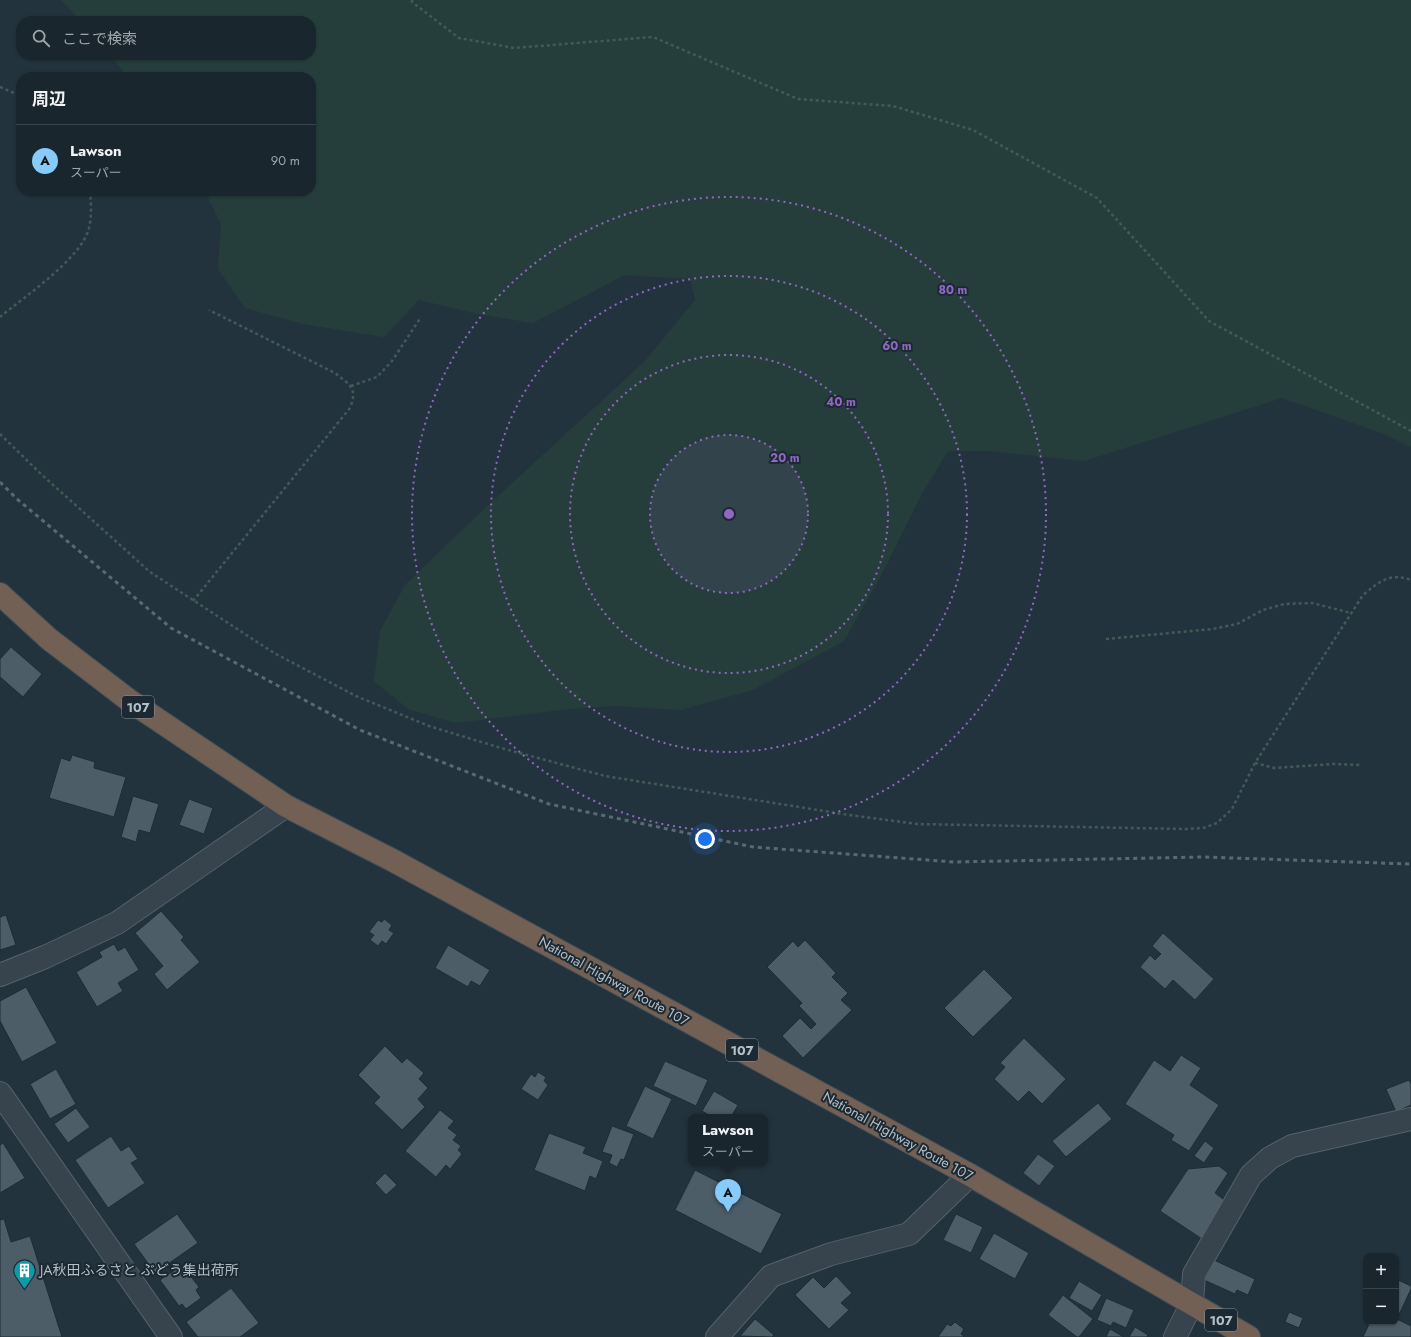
<!DOCTYPE html>
<html lang="ja">
<head>
<meta charset="utf-8">
<style>
  :root { --surface:#1a262e; --page:#27323a; --text:#f1f3f6; --muted:#9fa5aa; --line:#38434a; --accent:#86cbf9 }
  body { margin:0; font-family:Jost,"Noto Sans JP",sans-serif; background:var(--page); color:var(--text) }
  .controls { position:absolute; right:12px; bottom:12px; display:grid; overflow:hidden; border-radius:8px; box-shadow:0 1px 3px #0004 }
  .controls button { width:36px; height:36px; display:grid; place-items:center; padding:0; border:0; border-bottom:1px solid var(--line); background:var(--surface); color:var(--text); font:20px sans-serif }
  .you { position:absolute; left:705px; top:839px; width:14px; height:14px; margin:-10px; border:3px solid #fff; border-radius:50%; background:#1a73e8; box-shadow:0 0 0 6px #1a73e833 }
  .badge { display:grid; place-items:center; width:26px; height:26px; border-radius:50%; background:var(--accent); color:#111; font-size:13px; font-weight:700 }
  .pin { position:absolute; translate:-50% -33px; filter:drop-shadow(0 1px 2px #0008) }
  .pin::after { content:''; position:absolute; top:21px; width:14px; height:12px; background:inherit; clip-path:polygon(0 0,100% 0,50% 100%) }
  .popup { position:absolute; left:688px; top:1114px; width:80px; height:52px; box-sizing:border-box; display:grid; place-content:center; border-radius:8px; background:var(--surface); filter:drop-shadow(0 1px 3px #0005); font-size:13px; white-space:nowrap; color:var(--muted) }
  .popup b { font-size:15px; color:var(--text) }
  .popup::after { content:''; position:absolute; left:50%; top:100%; margin-left:-8px; border:8px solid transparent; border-top-color:var(--surface) }
  .list { margin:0; padding:0; list-style:none }
  h2 { display:flex; justify-content:space-between; align-items:center; height:52px; margin:0; padding:0 16px; font-size:17px }
  h2 small { font-size:13px; font-weight:400; color:var(--muted) }
  .list li { display:grid; grid-template-columns:26px 1fr auto; gap:12px; align-items:center; box-sizing:border-box; height:72px; padding:0 16px; border-top:1px solid var(--line) }
  .list b { display:block; font-size:15px; white-space:nowrap }
  .list p { margin:0; font-size:13px; white-space:nowrap; color:var(--muted) }
  .list em { font-size:13px; font-style:normal; color:var(--muted) }
  .icon { flex:none; width:22px; height:22px; fill:none; stroke:currentColor; stroke-width:2; stroke-linecap:round; stroke-linejoin:round }
  .map { position:relative; flex:none; width:1411px; height:1337px; overflow:hidden }
  .search { position:absolute; background:var(--surface); box-shadow:0 1px 3px #0004; left:16px; top:16px; width:300px; height:44px; display:flex; align-items:center; gap:10px; box-sizing:border-box; padding:0 14px; border-radius:16px; color:var(--muted); font-size:15px }
  .panel { position:absolute; background:var(--surface); box-shadow:0 1px 3px #0004; left:16px; top:72px; width:300px; height:124px; border-radius:16px }
  .map>svg:first-child { display:block }
</style>
</head>
<body>
<div class="map">
<svg width="1411" height="1337" viewBox="0 0 1411 1337">
  <rect width="100%" height="100%" fill="#23333d"/>
  <polygon fill="#253e3b" points="61,0 1411,0 1411,447 1384,434 1282,398 1084,461 990,451 948,451 924,490 884,570 844,641 753,690 681,710 616,706 570,709 455,723 408,709 374,681 380,631 405,585 484,509 645,361 695,300 690,279 625,275 533,323 478,314 419,300 384,337 303,324 245,308 218,269 221,224 205,191 311,191 311,77 128,77 110,55 311,55 311,21 81,21"/>
  <g fill="#4c5d68" stroke="#1e2b34">
    <polygon points="11,647 42,674 23,697 0,677 0,659"/>
    <polygon points="72,755 95,762 94,768 126,777 114,817 49,798 61,758 70,761"/>
    <polygon points="133,796 159,804 150,833 139,830 136,842 121,837"/>
    <polygon points="189,799 213,808 204,834 179,825"/>
    <polygon points="161,911 184,937 181,940 200,962 167,990 154,974 163,966 135,933"/>
    <polygon points="6,915 16,945 0,950 0,917"/>
    <polygon points="384,919 392,925 389,930 394,933 386,944 382,941 378,946 370,940 374,935 369,932 378,920 382,922"/>
    <polygon points="1163,933 1214,979 1195,1000 1173,980 1165,989 1140,967 1150,955 1155,960 1161,954 1152,946"/>
    <polygon points="805,940 836,973 832,977 848,993 841,1000 852,1010 803,1058 782,1036 800,1018 811,1029 816,1024 799,1006 802,1003 767,967 793,941 798,947"/>
    <polygon points="114,944 118,951 125,947 139,970 118,983 123,991 97,1007 76,972 102,957 99,952"/>
    <polygon points="448,945 490,970 480,986 471,981 468,987 435,968"/>
    <polygon points="984,969 1013,998 973,1037 944,1008"/>
    <polygon points="26,987 57,1043 22,1062 0,1021 0,1001"/>
    <polygon points="1024,1038 1066,1079 1042,1104 1029,1091 1018,1102 994,1079 1005,1067 1000,1063"/>
    <polygon points="385,1046 402,1063 407,1058 424,1073 419,1079 428,1088 418,1099 425,1107 402,1130 374,1103 380,1097 358,1075"/>
    <polygon points="1181,1055 1201,1068 1190,1085 1219,1105 1189,1151 1171,1140 1174,1135 1125,1104 1154,1060 1170,1071"/>
    <polygon points="665,1061 708,1080 696,1106 653,1086"/>
    <polygon points="56,1069 76,1104 50,1119 30,1084"/>
    <polygon points="538,1072 546,1077 544,1081 548,1085 538,1100 521,1089 531,1074 535,1077"/>
    <polygon points="1409,1080 1411,1084 1411,1105 1396,1112 1386,1089"/>
    <polygon points="645,1086 672,1099 653,1139 626,1126"/>
    <polygon points="714,1091 738,1105 731,1117 712,1117 702,1111"/>
    <polygon points="1098,1103 1112,1119 1066,1157 1052,1141"/>
    <polygon points="76,1108 90,1127 68,1143 54,1124"/>
    <polygon points="440,1110 454,1121 448,1128 457,1135 453,1140 461,1146 458,1150 462,1154 450,1169 446,1165 436,1177 405,1151"/>
    <polygon points="612,1126 634,1134 624,1160 621,1159 617,1167 609,1163 612,1155 602,1152"/>
    <polygon points="549,1133 586,1147 583,1153 603,1161 596,1179 590,1176 585,1191 534,1170"/>
    <polygon points="111,1136 121,1151 129,1146 138,1159 131,1163 145,1183 108,1208 75,1160"/>
    <polygon points="1205,1141 1214,1148 1204,1163 1194,1156"/>
    <polygon points="3,1143 25,1178 0,1193 0,1145"/>
    <polygon points="1038,1154 1055,1166 1039,1186 1023,1173"/>
    <polygon points="1219,1166 1228,1173 1215,1193 1227,1202 1202,1239 1160,1211 1188,1169"/>
    <polygon points="695,1170 782,1214 761,1254 675,1210"/>
    <polygon points="385,1173 397,1185 386,1195 375,1183"/>
    <polygon points="177,1214 198,1243 155,1273 134,1244"/>
    <polygon points="956,1214 983,1227 971,1253 943,1240"/>
    <polygon points="4,1219 11,1242 30,1236 62,1337 0,1337 0,1220"/>
    <polygon points="994,1233 1029,1253 1015,1279 979,1259"/>
    <polygon points="1214,1260 1255,1279 1248,1295 1237,1290 1235,1294 1204,1280"/>
    <polygon points="182,1265 199,1287 196,1290 201,1298 186,1309 182,1304 179,1306 160,1280"/>
    <polygon points="836,1276 852,1293 841,1303 849,1310 829,1329 795,1295 813,1277 824,1288"/>
    <polygon points="1396,1279 1411,1286 1411,1289 1397,1319 1411,1326 1411,1337 1363,1337 1370,1322 1396,1322"/>
    <polygon points="1079,1281 1102,1295 1092,1311 1069,1298"/>
    <polygon points="231,1288 259,1323 240,1337 198,1337 186,1322"/>
    <polygon points="1063,1295 1093,1319 1079,1337 1077,1337 1048,1315"/>
    <polygon points="1106,1298 1134,1310 1126,1328 1113,1322 1111,1326 1097,1320"/>
    <polygon points="1289,1312 1303,1318 1299,1328 1285,1322"/>
    <polygon points="755,1319 774,1335 772,1337 740,1336"/>
    <polygon points="955,1322 964,1329 961,1334 964,1336 963,1337 938,1337 947,1324 951,1326"/>
    <polygon points="1135,1327 1148,1335 1147,1337 1129,1337"/>
    <polygon points="1110,1329 1124,1337 1106,1337"/>
  </g>
  <g fill="none" stroke-linecap="round" stroke-linejoin="round">
    <defs>
      <g id="street">
        <polyline points="0,975 45,957 117,923 286,806"/>
        <polyline points="0,1093 171,1337"/>
        <polyline points="717,1337 771,1276 831,1254 909,1234 970,1175"/>
        <polyline points="1175,1337 1192,1303 1194,1274 1251,1175 1270,1158 1292,1146 1411,1119"/>
      </g>
      <polyline id="highway" points="0,594 49,639 130,701 286,806 394,861 970,1175 1249,1337"/>
    </defs>
    <use href="#street" stroke="#55626b" stroke-width="24"/>
    <use href="#highway" stroke="#424f58" stroke-width="24"/>
    <g stroke="#435a58" stroke-width="2.5" stroke-dasharray="3 3" stroke-linecap="butt">
      <polyline points="412,0 412,2 459,38 514,48 653,37 798,99 893,106 973,130 1097,198 1209,321 1411,431"/>
      <polyline points="0,87 21,96"/>
      <path d="M0 317C24 297 82 258 89 228 92 216 91 203 90 191"/>
      <polyline points="351,386 377,377 392,361 421,317"/>
      <path d="M0 434 41 474 150 572 274 653 356 696 429 726 501 748 605 776 849 815 917 824 1186 829 1203 828 1217 823 1232 809 1255 763 1363 595C1379 582 1390 572 1411 580"/>
      <path d="M193 601 350 408C358 388 350 385 335 373L209 310"/>
      <polyline points="1106,639 1213,629 1237,624 1263,610 1284,604 1312,603 1351,613"/>
      <polyline points="1255,763 1274,768 1334,764 1361,765"/>
    </g>
    <use href="#street" stroke="#37444d" stroke-width="22"/>
    <use href="#highway" stroke="#736054" stroke-width="22"/>
    <polyline stroke="#596a74" stroke-width="3" stroke-dasharray="4 4" stroke-linecap="butt" points="0,482 17,499 171,628 360,730 549,804 753,847 954,862 1203,857 1411,864"/>
  </g>
  <circle cx="729" cy="514" r="79" fill="#9167c3" fill-opacity=".12"/>
  <g fill="none" stroke="#9167c3" stroke-width="2" stroke-dasharray="2 4">
    <circle cx="729" cy="514" r="79"/>
    <circle cx="729" cy="514" r="159"/>
    <circle cx="729" cy="514" r="238"/>
    <circle cx="729" cy="514" r="317"/>
  </g>
  <defs>
    <symbol id="building-pin" viewBox="-11 -11 22 30"><path d="M0 17L-7.5 6A9.5 9.5 0 1 1 7.5 6Z" fill="#0f9aa8" stroke="#1c2932"/><path d="M-4-6H4V6H1V3H-1V6H-4ZM-2.5-4.3h1.7v1.8h-1.7ZM.8-4.3h1.7v1.8H.8ZM-2.5-1h1.7V.8h-1.7ZM.8-1h1.7V.8H.8Z" fill="#fff"/></symbol>
  </defs>
  <g fill-rule="evenodd">
    <use href="#building-pin" x="12" y="1258" width="25" height="34"/>
  </g>
  <g text-anchor="middle" stroke-width="4" stroke-linejoin="round" paint-order="stroke">
    <g fill="#1c2932" stroke="#85929b" stroke-width="1">
      <rect x="122" y="696" width="32" height="22" rx="3"/>
      <rect x="726" y="1039" width="32" height="22" rx="3"/>
      <rect x="1205" y="1309" width="32" height="22" rx="3"/>
    </g>
    <g font-size="13" font-weight="bold" fill="#b2bfc8">
      <text x="138" y="712">107</text>
      <text x="742" y="1055">107</text>
      <text x="1221" y="1325">107</text>
    </g>
    <g font-size="14" fill="#b2bfc8" stroke="#1c2932">
      <text transform="translate(614 981) rotate(29)" y="5">National Highway Route 107</text>
      <text transform="translate(898 1136) rotate(29)" y="5">National Highway Route 107</text>
    </g>
    <g font-size="14" fill="#b2bfc8" stroke="#1c2932" text-anchor="start">
      <text x="40" y="1275">JA秋田ふるさと ぶどう集出荷所</text>
    </g>
  </g>
  <circle cx="729" cy="514" r="6" fill="#9167c3" stroke="#1c2932" stroke-width="2"/>
  <g font-size="12" text-anchor="middle" font-weight="bold" fill="#9167c3" stroke="#1c2932" stroke-width="4" stroke-linejoin="round" paint-order="stroke">
    <text x="953" y="294">80 m</text>
    <text x="897" y="350">60 m</text>
    <text x="841" y="406">40 m</text>
    <text x="785" y="462">20 m</text>
  </g>
</svg>
<div class="controls">
<button>+</button>
<button>−</button>
</div>
<div class="you"></div>
<div class="pin badge" style="left:728px;top:1212px">A</div>
<div class="popup"><b>Lawson</b>スーパー</div>
<div class="search"><svg class="icon" aria-label="search" viewBox="0 0 24 24"><circle cx="10" cy="10" r="6"/><path d="M15 15l6 6"/></svg>ここで検索</div>
<section class="panel">
<h2>周辺<small></small></h2>
<ul class="list">
<li><span class="badge">A</span><div><b>Lawson</b><p>スーパー</p></div><em>90 m</em></li>
</ul>
</section>
</div>
</body>
</html>
